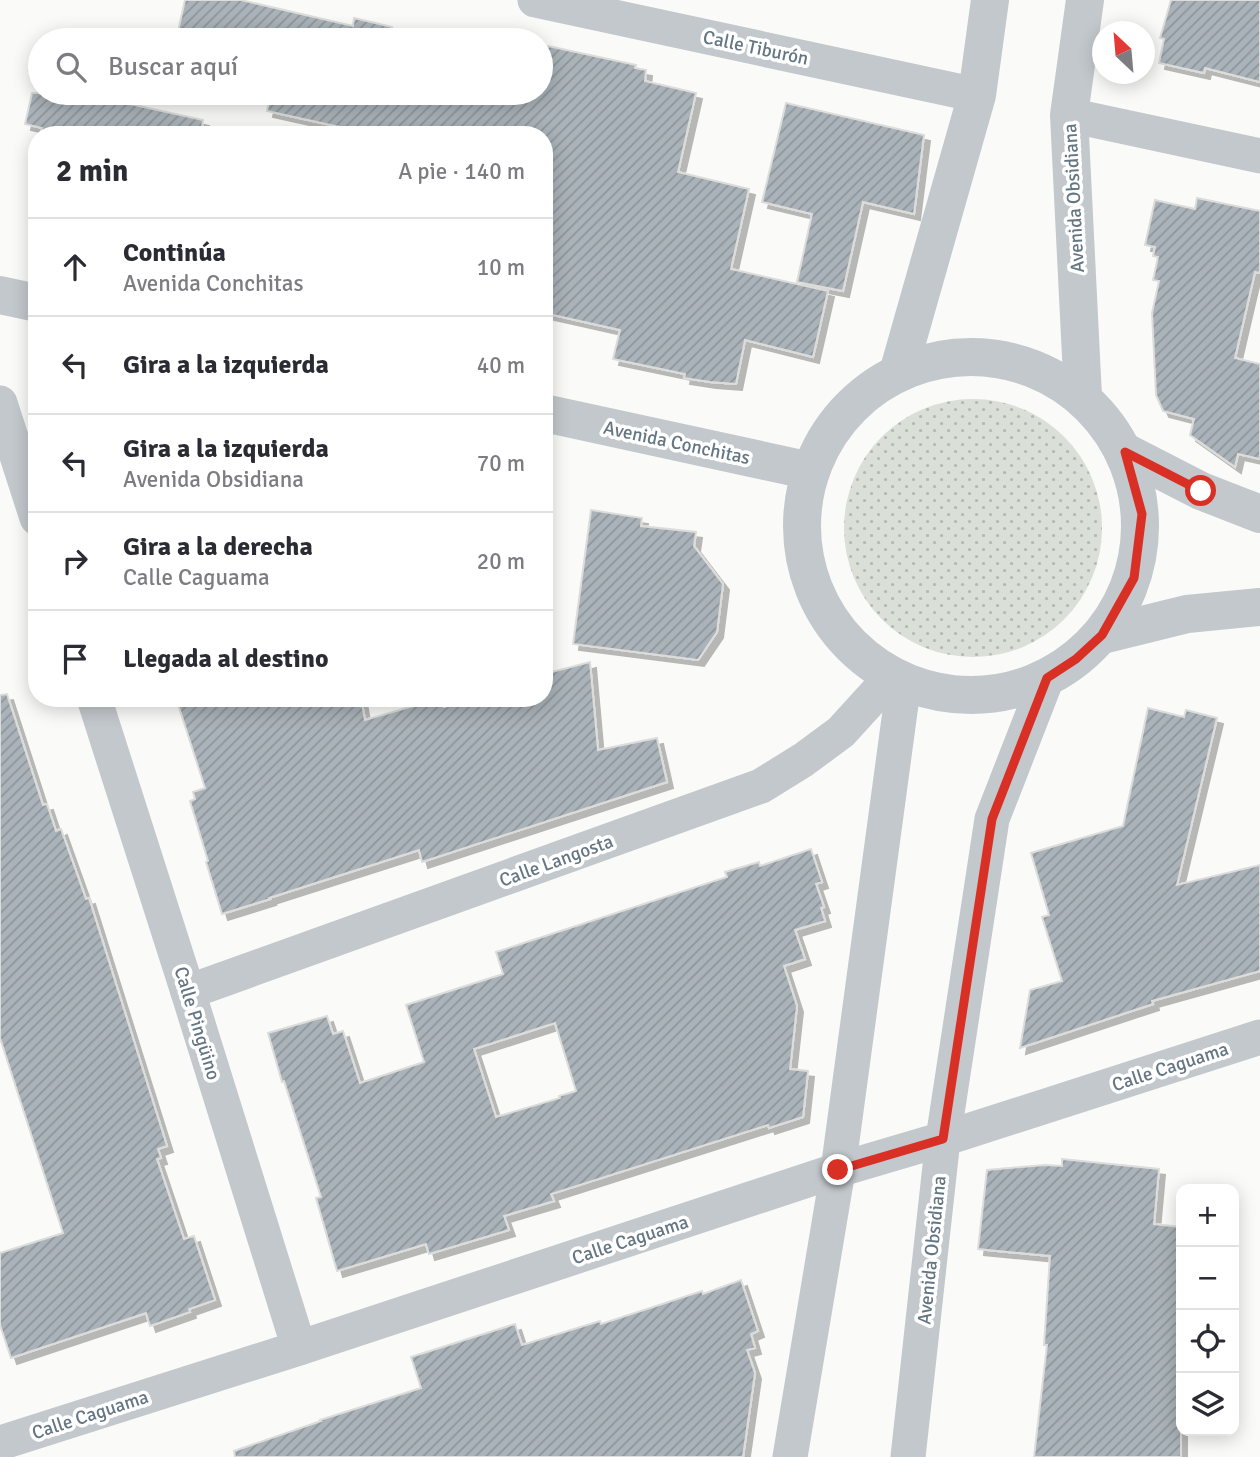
<!DOCTYPE html>
<html lang="es">
<head>
<meta charset="utf-8">
<style>
  :root { --surface:#fff; --page:#f7f7f7; --text:#2b2b33; --muted:#7c7c81; --line:#e1e1e2 }
  body { margin:0; font-family:Signika,sans-serif; background:var(--page); color:var(--text) }
  .controls { position:absolute; right:21px; bottom:21px; display:grid; overflow:hidden; border-radius:14px; box-shadow:0 4px 18px #0003 }
  .controls button { width:63px; height:63px; display:grid; place-items:center; padding:0; border:0; border-bottom:2px solid var(--line); background:var(--surface); color:var(--text); font:35px sans-serif }
  .compass { position:absolute; left:1092px; top:21px; width:63px; height:63px; border-radius:50%; background:var(--surface); box-shadow:0 4px 18px #0003; rotate:334deg }
  .stop { position:absolute; width:21px; height:21px; margin:-16px; border:5px solid #d93025; border-radius:50%; background:#fff }
  .stop.end { background:#d93025; border-color:#fff; box-shadow:0 2px 7px #0008 }
  .list { margin:0; padding:0; list-style:none }
  h2 { display:flex; justify-content:space-between; align-items:center; height:91px; margin:0; padding:0 28px; font-size:30px }
  h2 small { font-size:23px; font-weight:400; color:var(--muted) }
  .list li { display:grid; grid-template-columns:46px 1fr auto; gap:21px; align-items:center; box-sizing:border-box; height:98px; padding:0 28px; border-top:2px solid var(--line) }
  .list b { display:block; font-size:26px; white-space:nowrap }
  .list p { margin:0; font-size:23px; white-space:nowrap; color:var(--muted) }
  .list em { font-size:23px; font-style:normal; color:var(--muted) }
  .icon { flex:none; width:38px; height:38px; fill:none; stroke:currentColor; stroke-width:2; stroke-linecap:round; stroke-linejoin:round }
  .map { position:relative; flex:none; width:1260px; height:1457px; overflow:hidden }
  .search { position:absolute; background:var(--surface); box-shadow:0 4px 18px #0003; left:28px; top:28px; width:525px; height:77px; display:flex; align-items:center; gap:18px; box-sizing:border-box; padding:0 24px; border-radius:38px; color:var(--muted); font-size:26px }
  .panel { position:absolute; background:var(--surface); box-shadow:0 4px 18px #0003; left:28px; top:126px; width:525px; height:581px; border-radius:28px }
  .map>svg:first-child { display:block }
</style>
</head>
<body>
<div class="map">
<svg width="1260" height="1457" viewBox="0 0 1260 1457">
  <defs>
    <pattern id="grass-dots" width="8" height="8" patternUnits="userSpaceOnUse" patternTransform="scale(1.75)"><rect width="8" height="8" fill="#dadfd7"/><path d="M2 2h.1M6 6h.1" fill="none" stroke="#b4b9b4" stroke-width="1.8" stroke-linecap="round"/></pattern>
    <pattern id="building-hatch" width="6" height="6" patternUnits="userSpaceOnUse" patternTransform="scale(1.75)"><rect width="6" height="6" fill="#aab3b9"/><path d="M-1 1l2-2M0 6l6-6M5 7l2-2" fill="none" stroke="#8e969c"/></pattern>
    <filter id="shadow"><feDropShadow dx="6" dy="6" stdDeviation="0" flood-color="#0004"/></filter>
  </defs>
  <rect width="100%" height="100%" fill="#fafaf8"/>
  <circle fill="url(#grass-dots)" cx="973" cy="528" r="129"/>
  <g fill="url(#building-hatch)" stroke="#dcdcda" stroke-width="2" fill-rule="evenodd" filter="url(#shadow)">
    <polygon points="185,0 241,0 353,26 354,18 392,27 391,29 440,40 176,40"/>
    <polygon points="1171,0 1260,0 1260,82 1205,68 1204,73 1159,63 1164,39 1160,38"/>
    <polygon points="548,46 636,65 635,68 646,70 645,81 696,93 678,172 749,189 731,269 828,291 813,357 745,340 736,384 710,382 684,378 685,374 613,359 620,330 544,313 544,135 376,135 267,111 271,93 541,93 541,63 542,64"/>
    <polygon points="32,93 80,93 203,120 201,135 41,135 42,128 25,124"/>
    <polygon points="786,103 924,135 914,214 863,202 843,291 797,282 812,214 762,202"/>
    <polygon points="1197,198 1260,211 1260,273 1255,272 1235,358 1260,364 1260,459 1238,454 1235,467 1190,435 1194,419 1163,411 1156,395 1152,313 1159,281 1153,280 1158,257 1153,256 1155,247 1145,245 1155,200 1195,209"/>
    <polygon points="591,510 642,518 641,526 696,532 694,546 723,584 717,632 698,660 573,644"/>
    <polygon points="590,662 598,750 657,738 667,782 422,862 419,850 269,898 270,899 222,914 206,862 208,861 190,801 195,799 193,792 205,788 176,698 361,698 365,720 441,698 444,707 476,698 544,698 544,674"/>
    <polygon points="7,694 43,805 47,804 56,831 61,829 86,899 89,898 167,1146 158,1149 161,1158 157,1159 184,1239 194,1236 215,1300 189,1309 190,1312 150,1326 146,1313 11,1358 0,1325 0,1253 63,1233 0,1038 0,695"/>
    <polygon points="1148,708 1184,717 1186,710 1217,718 1177,885 1260,865 1260,971 1152,1001 1153,1004 1020,1048 1030,990 1062,981 1042,917 1049,915 1031,853 1123,826"/>
    <path d="M811 849 822 882 816 884 824 907 821 908 825 921 795 930 805 959 784 966 797 1006 790 1069 808 1071 803 1117 769 1128 768 1125 551 1194 554 1201 504 1216 509 1230 429 1254 426 1244 337 1271 316 1198 321 1197 284 1081 282 1082 268 1033 327 1016 333 1034 343 1031 360 1083 424 1062 406 1005 503 974 496 952 727 877 725 872 759 862 760 866ZM555 1023 576 1091 559 1096 560 1098 496 1117 474 1049Z"/>
    <polygon points="1062,1159 1159,1169 1154,1224 1181,1227 1181,1457 1034,1457 1047,1345 1044,1345 1050,1256 978,1249 987,1170 1045,1165 1062,1166"/>
    <polygon points="741,1280 758,1331 751,1334 755,1348 747,1350 755,1373 743,1457 235,1457 234,1451 321,1421 320,1420 421,1388 411,1357 515,1324 522,1345 600,1321 601,1324 702,1291 703,1294"/>
  </g>
  <g fill="none" stroke-linecap="round" stroke-linejoin="round">
    <g stroke="#c3c8cc" stroke-width="35">
      <polyline points="535,0 977,95"/>
      <polyline points="1069,115 1260,156"/>
      <polyline points="0,403 37,518"/>
      <polyline points="94,698 188,992 299,1348"/>
      <polyline points="188,992 761,786 803,760 841,732 892,676"/>
      <polyline points="0,1443 299,1348 838,1170 943,1139 1260,1037"/>
      <polyline points="790,1457 838,1170 904,682"/>
      <polyline points="908,1457 943,1139 992,819 1047,678"/>
    </g>
    <g stroke="#c3c8cc" stroke-width="38">
      <polyline points="0,295 37,303"/>
      <circle cx="971" cy="526" r="169"/>
      <polyline points="898,373 977,95 990,0"/>
      <polyline points="1083,397 1069,115 1085,0"/>
      <polyline points="544,413 811,471"/>
      <polyline points="1125,452 1201,491 1260,514"/>
      <polyline points="1102,635 1187,614 1260,607"/>
    </g>
  </g>
  <g fill="none" stroke-linecap="round" stroke-linejoin="round">
    <polyline stroke="#d93025" stroke-width="9" points="838,1170 943,1139 992,819 1047,678 1076,659 1102,635 1134,578 1142,514 1125,452 1201,491"/>
  </g>
  <g text-anchor="middle" stroke-width="7" stroke-linejoin="round" paint-order="stroke">
    <g font-size="19" fill="#657683" stroke="#fff">
      <text transform="translate(756 47) rotate(12)" y="7">Calle Tiburón</text>
      <text transform="translate(1073 198) rotate(-93)" y="7">Avenida Obsidiana</text>
      <text transform="translate(677 442) rotate(12)" y="7">Avenida Conchitas</text>
      <text transform="translate(556 860) rotate(-20)" y="7">Calle Langosta</text>
      <text transform="translate(198 1023) rotate(73)" y="7">Calle Pingüino</text>
      <text transform="translate(1170 1066) rotate(-18)" y="7">Calle Caguama</text>
      <text transform="translate(630 1239) rotate(-18)" y="7">Calle Caguama</text>
      <text transform="translate(931 1250) rotate(-84)" y="7">Avenida Obsidiana</text>
      <text transform="translate(90 1414) rotate(-18)" y="7">Calle Caguama</text>
    </g>
  </g>
</svg>
<div class="controls">
<button>+</button>
<button>−</button>
<button><svg class="icon" aria-label="locate" viewBox="0 0 24 24"><circle cx="12" cy="12" r="6"/><path d="M12 2v4M12 18v4M2 12h4M18 12h4"/></svg></button>
<button><svg class="icon" aria-label="layers" viewBox="0 0 24 24"><path d="M12 4l9 5-9 5-9-5zM3 14l9 5 9-5"/></svg></button>
</div>
<svg class="compass" viewBox="-18 -18 36 36"><path d="M0-13l5 13h-10z" fill="#e53935"/><path d="M0 13l5-13h-10z" fill="#7c7c81"/></svg>
<div class="stop" style="left:1201px;top:491px"></div>
<div class="stop end" style="left:838px;top:1170px"></div>
<div class="search"><svg class="icon" aria-label="search" viewBox="0 0 24 24"><circle cx="10" cy="10" r="6"/><path d="M15 15l6 6"/></svg>Buscar aquí</div>
<section class="panel">
<h2>2 min<small>A pie · 140 m</small></h2>
<ul class="list">
<li><svg class="icon" aria-label="ahead" viewBox="0 0 24 24"><path d="M12 20V5M6 11l6-6 6 6"/></svg><div><b>Continúa</b><p>Avenida Conchitas</p></div><em>10 m</em></li>
<li><svg class="icon" aria-label="left" viewBox="0 0 24 24"><path d="M17 20v-9H6M10 6l-5 5 5 5"/></svg><div><b>Gira a la izquierda</b></div><em>40 m</em></li>
<li><svg class="icon" aria-label="left" viewBox="0 0 24 24"><path d="M17 20v-9H6M10 6l-5 5 5 5"/></svg><div><b>Gira a la izquierda</b><p>Avenida Obsidiana</p></div><em>70 m</em></li>
<li><svg class="icon" aria-label="right" viewBox="0 0 24 24"><path d="M7 20v-9h11M14 6l5 5-5 5"/></svg><div><b>Gira a la derecha</b><p>Calle Caguama</p></div><em>20 m</em></li>
<li><svg class="icon" aria-label="arrive" viewBox="0 0 24 24"><path d="M6 21V4h12l-3 4 3 4H6"/></svg><div><b>Llegada al destino</b></div></li>
</ul>
</section>
</div>
</body>
</html>
